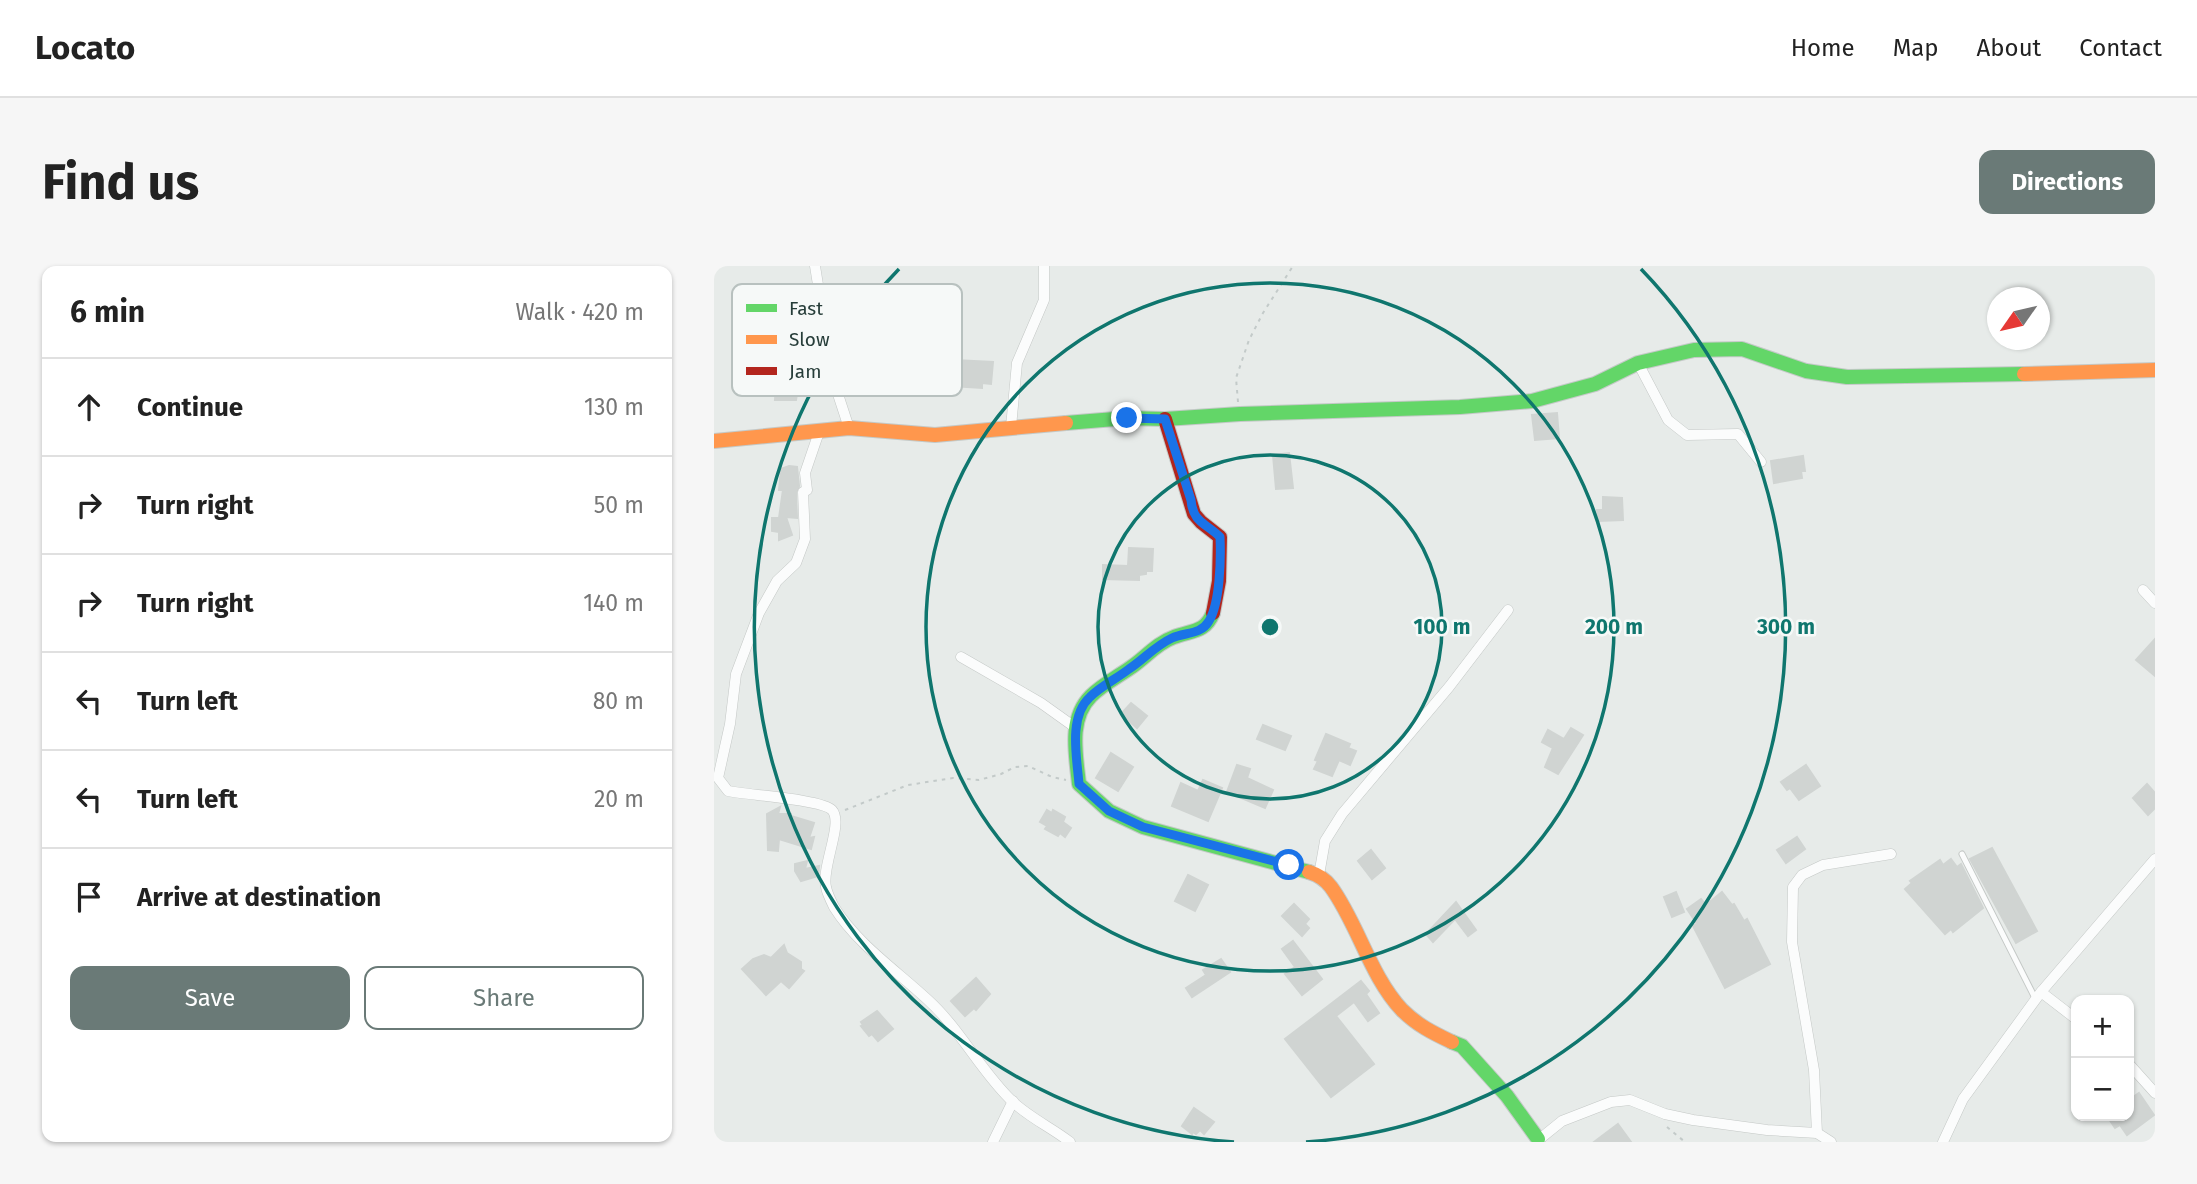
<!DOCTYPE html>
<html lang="en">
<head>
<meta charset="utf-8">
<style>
  :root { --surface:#fff; --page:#f6f6f6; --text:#222; --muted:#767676; --line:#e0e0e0; --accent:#6a7a77 }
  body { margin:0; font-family:"Fira Sans",sans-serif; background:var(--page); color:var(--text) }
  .controls { position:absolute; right:21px; bottom:21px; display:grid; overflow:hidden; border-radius:14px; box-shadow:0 2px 5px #0004 }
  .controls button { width:63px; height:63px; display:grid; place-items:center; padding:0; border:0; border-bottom:2px solid var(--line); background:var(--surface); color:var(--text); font:35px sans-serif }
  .compass { position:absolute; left:1273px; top:21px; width:63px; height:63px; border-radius:50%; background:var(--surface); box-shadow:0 2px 5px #0004; rotate:236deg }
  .stop { position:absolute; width:21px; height:21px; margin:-16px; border:5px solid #1a73e8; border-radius:50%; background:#fff }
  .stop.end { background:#1a73e8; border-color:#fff; box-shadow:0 2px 7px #0008 }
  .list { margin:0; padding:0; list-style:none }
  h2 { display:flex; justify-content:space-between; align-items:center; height:91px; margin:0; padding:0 28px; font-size:30px }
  h2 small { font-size:23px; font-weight:400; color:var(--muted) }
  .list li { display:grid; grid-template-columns:46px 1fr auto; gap:21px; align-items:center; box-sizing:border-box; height:98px; padding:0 28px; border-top:2px solid var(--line) }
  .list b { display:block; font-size:26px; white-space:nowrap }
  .list em { font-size:23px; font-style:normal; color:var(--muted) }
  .actions { display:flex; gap:14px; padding:21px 28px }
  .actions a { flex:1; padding:16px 0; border:2px solid var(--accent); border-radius:14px; text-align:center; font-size:24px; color:var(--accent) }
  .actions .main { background:var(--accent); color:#fff }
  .icon { flex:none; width:38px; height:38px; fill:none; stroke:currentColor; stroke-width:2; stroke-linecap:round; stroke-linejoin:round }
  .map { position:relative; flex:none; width:1441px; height:876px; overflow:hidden; border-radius:14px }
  header { display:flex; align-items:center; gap:42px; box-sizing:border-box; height:98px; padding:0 35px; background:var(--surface); border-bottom:2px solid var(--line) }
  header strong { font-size:33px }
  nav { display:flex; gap:38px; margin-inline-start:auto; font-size:24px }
  .intro { display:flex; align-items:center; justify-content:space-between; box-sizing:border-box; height:168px; padding:0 42px }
  h1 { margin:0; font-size:49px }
  .button { padding:18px 32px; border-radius:14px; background:var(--accent); color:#fff; font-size:24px; font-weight:700 }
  main { display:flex; gap:42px; padding:0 42px }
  aside { flex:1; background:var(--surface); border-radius:14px; box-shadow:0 2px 5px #0004 }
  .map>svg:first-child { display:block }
</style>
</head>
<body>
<header>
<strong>Locato</strong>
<nav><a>Home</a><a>Map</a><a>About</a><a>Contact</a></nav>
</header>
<div class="intro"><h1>Find us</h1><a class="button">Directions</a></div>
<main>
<aside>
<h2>6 min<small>Walk · 420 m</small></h2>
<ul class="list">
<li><svg class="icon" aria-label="ahead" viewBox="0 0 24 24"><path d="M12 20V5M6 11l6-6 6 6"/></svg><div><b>Continue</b></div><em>130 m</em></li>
<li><svg class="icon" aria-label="right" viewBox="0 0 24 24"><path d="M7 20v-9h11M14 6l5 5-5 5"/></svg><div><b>Turn right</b></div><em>50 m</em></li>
<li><svg class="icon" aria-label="right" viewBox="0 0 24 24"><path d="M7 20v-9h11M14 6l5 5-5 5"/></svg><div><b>Turn right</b></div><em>140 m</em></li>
<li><svg class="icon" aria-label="left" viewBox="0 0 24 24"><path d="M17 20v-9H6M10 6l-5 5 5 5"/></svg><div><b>Turn left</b></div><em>80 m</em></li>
<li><svg class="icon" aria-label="left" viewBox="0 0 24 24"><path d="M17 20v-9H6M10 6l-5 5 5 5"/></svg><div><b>Turn left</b></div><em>20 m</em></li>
<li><svg class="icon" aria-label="arrive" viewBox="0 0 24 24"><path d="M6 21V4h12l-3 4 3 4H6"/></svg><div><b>Arrive at destination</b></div></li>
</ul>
<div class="actions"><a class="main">Save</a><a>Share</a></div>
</aside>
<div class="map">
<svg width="1441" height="876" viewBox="0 0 1441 876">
  <rect width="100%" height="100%" fill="#e7ebe9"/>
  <g fill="#d0d4d2" stroke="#d0d4d2" stroke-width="2">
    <polygon points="240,94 279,96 277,118 268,117 268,122 238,120"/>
    <polygon points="77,114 78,123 84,122 82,134 61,134 62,119"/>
    <polygon points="843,147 845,172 821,174 818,149"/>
    <polygon points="575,187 579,222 562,223 559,189"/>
    <polygon points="1089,190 1091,205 1087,205 1088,212 1060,217 1057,195"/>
    <polygon points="75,200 83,201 85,220 82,226 83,252 72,251 78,269 65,274 65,266 58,265 58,252 65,252 69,224 65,224 67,203"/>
    <polygon points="889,231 908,232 909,254 884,255 883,244 889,244"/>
    <polygon points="415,282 439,283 438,305 432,305 432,308 425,309 425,314 389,313 389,299 414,300"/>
    <polygon points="1441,373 1441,410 1422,394"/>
    <polygon points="417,437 433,450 423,462 407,448"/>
    <polygon points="549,459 577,470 571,484 543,473"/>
    <polygon points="857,462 869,469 844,508 831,501 839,482 828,476 834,464 850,473"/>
    <polygon points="612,468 636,478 634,482 642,485 636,499 625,494 618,510 600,503 604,495 601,494"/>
    <polygon points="397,487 419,501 404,525 382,512"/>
    <polygon points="523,499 536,503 533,512 559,524 551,542 513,526"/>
    <polygon points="1092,499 1106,520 1085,534 1076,522 1073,524 1067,516"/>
    <polygon points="489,514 508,522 494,555 458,540 467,517 484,525"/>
    <polygon points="1433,518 1441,527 1441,542 1434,549 1419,532"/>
    <polygon points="66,541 64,548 77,548 77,550 100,557 95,572 100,571 97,583 65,573 64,585 54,584 53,548"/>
    <polygon points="333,544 338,547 339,544 351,551 349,556 357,562 351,571 346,567 344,570 331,563 333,560 326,556"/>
    <polygon points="1083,571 1091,583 1072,597 1063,584"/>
    <polygon points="1278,582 1323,665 1302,677 1256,593"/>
    <polygon points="657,584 671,602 658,613 644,595"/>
    <polygon points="1237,593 1243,601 1247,598 1269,642 1239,666 1237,663 1231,668 1191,623 1198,617 1196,615 1226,594 1229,599"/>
    <polygon points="93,595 91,603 105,600 104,610 87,615 81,605 81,598"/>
    <polygon points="474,609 494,619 481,645 461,635"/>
    <polygon points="962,626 970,646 958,651 950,631"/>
    <polygon points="1008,626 1018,639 1020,638 1030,655 1033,653 1056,698 1011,722 979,660 983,658 973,643 987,633 992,639"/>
    <polygon points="742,636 762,664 754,670 741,653 719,676 712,668"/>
    <polygon points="580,638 595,653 591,658 595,662 588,670 568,650"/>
    <polygon points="579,675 608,713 588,729 571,708 581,701 568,683"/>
    <polygon points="70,679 73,687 87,696 87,703 90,705 75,722 67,715 52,729 28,703 39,693 50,689 57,692"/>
    <polygon points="507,693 516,706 478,731 472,722 492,709 489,704"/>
    <polygon points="262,712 276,728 262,744 260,742 251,750 237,735"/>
    <polygon points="647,715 655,725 652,728 665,747 654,755 640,736 622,750 660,798 617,831 571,773"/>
    <polygon points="163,745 179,763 164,775 158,768 155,770 147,760 149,759 147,756"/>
    <polygon points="1425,827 1440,849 1413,869 1406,859 1401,862 1393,850 1415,850 1415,834"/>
    <polygon points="480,842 500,856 490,868 486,864 482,868 479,866 478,868 468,860"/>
    <polygon points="904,858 917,876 880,876"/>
  </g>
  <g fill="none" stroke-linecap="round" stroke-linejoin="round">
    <defs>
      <polyline id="lane" points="1248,588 1322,734"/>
      <g id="street">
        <polyline points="101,0 119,113 135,162"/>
        <polyline points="924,97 954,154 973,169 1024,168 1047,196"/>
        <polyline points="297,161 303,97 330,34 330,0"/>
        <path d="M105 166 91 207 93 224 89 226 91 273 82 297 63 315 45 347 22 408 16 458 4 512 14 525C32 529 108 533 118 544 130 557 107 601 112 621 113 627 117 635 120 641 143 678 183 705 214 734 247 764 267 806 299 836 316 852 338 862 356 876"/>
        <polyline points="1429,324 1441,337"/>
        <polyline points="247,391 327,437 362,462"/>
        <polyline points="605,609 611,575 628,548 735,421 794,344"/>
        <polyline points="1327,726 1362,753"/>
        <polyline points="1415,798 1441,827"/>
        <polyline points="1103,867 1100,804 1078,676 1079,621 1088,609 1109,599 1177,588"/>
        <polyline points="279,876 299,835"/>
        <polyline points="822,876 848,855 897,836 916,834 951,848 979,854 1053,864 1103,867 1117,876"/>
        <polyline points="1229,876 1249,833 1327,726 1441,593"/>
      </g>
      <g id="fast">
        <polyline points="352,157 413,152 451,153 526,148 746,141 818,135 881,118 924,97 980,84 1028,83 1092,105 1133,111 1310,108"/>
        <path d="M499 347C491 367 478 364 460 371 443 377 431 392 416 402 403 411 388 419 377 430 354 453 362 489 365 518L395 545 429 561 595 606"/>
        <polyline points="738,776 748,780 793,830 824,873"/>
      </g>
      <g id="slow">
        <polyline points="1310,108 1441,104"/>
        <polyline points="0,175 135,162 221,169 352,157"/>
        <path d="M595 606C605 609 611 613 617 621 644 658 656 710 688 744 703 759 719 767 738 776"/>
      </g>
      <polyline id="jam" points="451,153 480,248 487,256 506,271 505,315 499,347"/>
    </defs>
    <use href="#lane" stroke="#c4c8c6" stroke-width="7"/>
    <use href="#street" stroke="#c4c8c6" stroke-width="11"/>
    <use href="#fast" stroke="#c4c9c7" stroke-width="16"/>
    <use href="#slow" stroke="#c4c9c7" stroke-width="16"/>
    <use href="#jam" stroke="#c4c9c7" stroke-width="16"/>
    <g stroke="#c3cac9" stroke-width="2" stroke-dasharray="3.5 5" stroke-linecap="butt">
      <polyline points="524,136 522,112 535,74 549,47 579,0"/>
      <polyline points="131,544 194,519 239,512 265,514 287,508 301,501 314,500 338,511 352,514"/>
      <polyline points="953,861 971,876"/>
    </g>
    <use href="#lane" stroke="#fbfcfc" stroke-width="5"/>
    <use href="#street" stroke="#fbfcfc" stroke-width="10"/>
    <use href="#fast" stroke="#63d668" stroke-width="14"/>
    <use href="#slow" stroke="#ff974d" stroke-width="14"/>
    <use href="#jam" stroke="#b3261e" stroke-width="14"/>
  </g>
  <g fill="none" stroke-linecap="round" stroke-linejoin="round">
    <path stroke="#1a73e8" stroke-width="9" d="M413 152 451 153 477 234C479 257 492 257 506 271 507 293 506 337 495 355 487 369 471 366 458 372 441 380 430 393 415 403 402 413 387 420 376 431 354 451 363 492 365 518L395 545 429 561 575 599"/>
  </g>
  <g fill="none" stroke="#0f766e" stroke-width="3.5">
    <circle cx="556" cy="361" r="172"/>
    <circle cx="556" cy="361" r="344"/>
    <path d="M520 876A516 516 0 0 1 185 3M927 3A516 516 0 0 1 592 876"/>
  </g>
  <rect x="18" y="18" width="230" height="112" rx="10" fill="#f6f9f8" stroke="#b8c1bf" stroke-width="2"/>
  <rect x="32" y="38" width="31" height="8" fill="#63d668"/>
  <rect x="32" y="69" width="31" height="9" fill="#ff974d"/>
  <rect x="32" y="101" width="31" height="8" fill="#b3261e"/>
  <g font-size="19" fill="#263d39">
    <text x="75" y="49">Fast</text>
    <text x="75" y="80">Slow</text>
    <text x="75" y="112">Jam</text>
  </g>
  <circle cx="556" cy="361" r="10" fill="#0f766e" stroke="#f6f9f8" stroke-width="3.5"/>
  <g font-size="21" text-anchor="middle" font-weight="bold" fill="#0f766e" stroke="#f6f9f8" stroke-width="5" stroke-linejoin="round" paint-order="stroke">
    <text x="728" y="368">100 m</text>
    <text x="900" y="368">200 m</text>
    <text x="1072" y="368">300 m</text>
  </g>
</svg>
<div class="controls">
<button>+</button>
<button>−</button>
</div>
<svg class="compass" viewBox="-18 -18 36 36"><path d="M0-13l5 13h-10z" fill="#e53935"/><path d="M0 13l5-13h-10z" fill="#767676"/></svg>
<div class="stop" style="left:575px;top:599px"></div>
<div class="stop end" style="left:413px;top:152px"></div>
</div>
</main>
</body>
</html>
